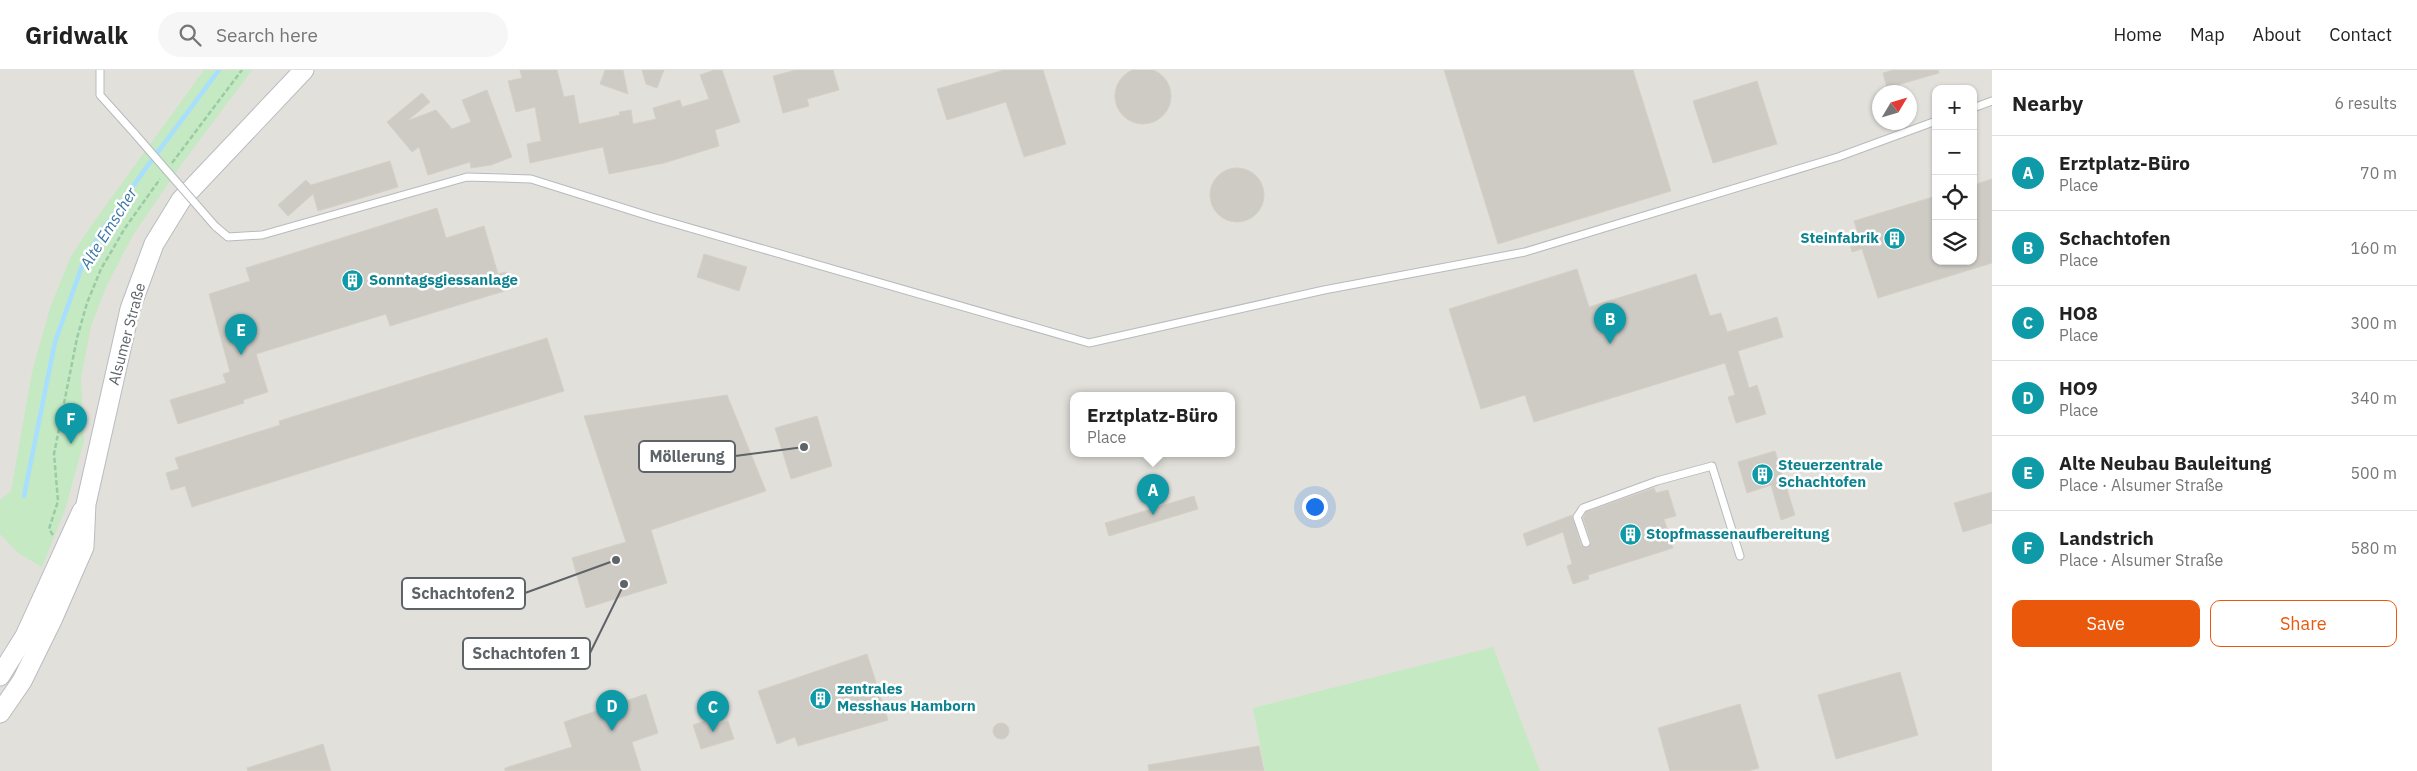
<!DOCTYPE html>
<html lang="en">
<head>
<meta charset="utf-8">
<style>
  :root { --surface:#fff; --page:#f6f6f6; --text:#222; --muted:#767676; --line:#e0e0e0; --accent:#ea580c }
  body { margin:0; font-family:"IBM Plex Sans",sans-serif; background:var(--page); color:var(--text) }
  .controls { position:absolute; right:15px; top:15px; display:grid; overflow:hidden; border-radius:10px; box-shadow:0 1px 4px #0004 }
  .controls button { width:45px; height:45px; display:grid; place-items:center; padding:0; border:0; border-bottom:1px solid var(--line); background:var(--surface); color:var(--text); font:25px sans-serif }
  .compass { position:absolute; left:1872px; top:15px; width:45px; height:45px; border-radius:50%; background:var(--surface); box-shadow:0 1px 4px #0004; rotate:52deg }
  .you { position:absolute; left:1314px; top:436px; width:18px; height:18px; margin:-12px; border:4px solid #fff; border-radius:50%; background:#1a73e8; box-shadow:0 0 0 8px #1a73e833 }
  .badge { display:grid; place-items:center; width:32px; height:32px; border-radius:50%; background:var(--accent); color:#fff; font-size:16px; font-weight:700 }
  .pin { position:absolute; translate:-50% -41px; filter:drop-shadow(0 1px 2px #0008) }
  .pin::after { content:''; position:absolute; top:26px; width:18px; height:15px; background:inherit; clip-path:polygon(0 0,100% 0,50% 100%) }
  .popup { position:absolute; left:1070px; top:322px; width:165px; height:65px; box-sizing:border-box; display:grid; place-content:center; border-radius:10px; background:var(--surface); filter:drop-shadow(0 1px 4px #0005); font-size:16px; white-space:nowrap; color:var(--muted) }
  .popup b { font-size:19px; color:var(--text) }
  .popup::after { content:''; position:absolute; left:50%; top:100%; margin-left:-10px; border:10px solid transparent; border-top-color:var(--surface) }
  .list { margin:0; padding:0; list-style:none }
  h2 { display:flex; justify-content:space-between; align-items:center; height:65px; margin:0; padding:0 20px; font-size:21px }
  h2 small { font-size:16px; font-weight:400; color:var(--muted) }
  .list li { display:grid; grid-template-columns:32px 1fr auto; gap:15px; align-items:center; box-sizing:border-box; height:75px; padding:0 20px; border-top:1px solid var(--line) }
  .list b { display:block; font-size:19px; white-space:nowrap }
  .list p { margin:0; font-size:16px; white-space:nowrap; color:var(--muted) }
  .list em { font-size:16px; font-style:normal; color:var(--muted) }
  .actions { display:flex; gap:10px; padding:15px 20px }
  .actions a { flex:1; padding:11px 0; border:1px solid var(--accent); border-radius:10px; text-align:center; font-size:18px; color:var(--accent) }
  .actions .main { background:var(--accent); color:#fff }
  .icon { flex:none; width:28px; height:28px; fill:none; stroke:currentColor; stroke-width:2; stroke-linecap:round; stroke-linejoin:round }
  .map { position:relative; flex:none; width:1992px; height:701px; overflow:hidden }
  header { display:flex; align-items:center; gap:30px; box-sizing:border-box; height:70px; padding:0 25px; background:var(--surface); border-bottom:1px solid var(--line) }
  header strong { font-size:24px }
  nav { display:flex; gap:28px; margin-inline-start:auto; font-size:18px }
  .search { width:350px; height:45px; background:var(--page); display:flex; align-items:center; gap:12px; box-sizing:border-box; padding:0 18px; border-radius:28px; color:var(--muted); font-size:19px }
  main { display:flex }
  aside { flex:1; background:var(--surface) }
  .map>svg:first-child { display:block }
</style>
</head>
<body>
<header>
<strong>Gridwalk</strong>
<div class="search"><svg class="icon" aria-label="search" viewBox="0 0 24 24"><circle cx="10" cy="10" r="6"/><path d="M15 15l6 6"/></svg>Search here</div>
<nav><a>Home</a><a>Map</a><a>About</a><a>Contact</a></nav>
</header>
<main>
<div class="map">
<svg width="1992" height="701" viewBox="0 0 1992 701">
  <rect width="100%" height="100%" fill="#f1eee7"/>
  <path fill="#e2e0db" fill-rule="evenodd" d="M0 0H1992V701H0ZM1936 19H1973V191H1936ZM1880 22H1910V52H1880ZM1074 326H1232V384H1074Z"/>
  <g fill="#c5e9c2">
    <polygon points="204,0 252,0 181,95 133,165 107,215 91,256 81,308 84,371 65,440 42,497 18,483 0,464 0,430 11,421 32,302 50,238 71,186 93,153"/>
    <polygon points="1493,577 1540,701 1265,701 1253,638"/>
  </g>
  <g fill="none" stroke-linecap="round" stroke-linejoin="round">
    <polyline stroke="#a8dfff" stroke-width="4.5" points="24,426 55,272 82,196 100,164 143,102 219,0"/>
  </g>
  <g fill="#cecbc5" stroke="#d6cfc4">
    <circle cx="1143" cy="26" r="28"/>
    <polygon points="520,0 557,0 564,27 574,25 579,54 620,45 619,42 631,40 633,54 656,49 653,38 680,30 682,37 709,29 700,5 714,0 722,0 740,52 715,60 719,76 664,93 609,104 603,77 530,93 527,74 541,71 535,37 516,42 508,11 522,8"/>
    <polygon points="605,0 623,0 628,24 600,14"/>
    <polygon points="642,0 664,0 657,18 646,14"/>
    <polygon points="796,0 833,0 839,20 807,29 809,36 783,43 773,6"/>
    <polygon points="1004,0 1043,0 1066,74 1024,87 1006,32 947,50 937,19"/>
    <polygon points="1444,0 1633,0 1671,121 1498,174"/>
    <polygon points="1893,0 1938,0 1939,3 1887,18 1883,3"/>
    <polygon points="1757,11 1777,74 1713,93 1693,31"/>
    <polygon points="487,20 512,87 491,95 471,98 470,92 428,105 419,77 412,82 387,52 422,23 430,32 407,51 436,40 452,59 471,52 462,30"/>
    <polygon points="390,91 398,117 318,141 313,124 288,146 278,135 306,110 311,115"/>
    <circle cx="1237" cy="125" r="27"/>
    <polygon points="1992,109 1992,193 1878,228 1862,179 1852,182 1849,170 1859,167 1854,151 1936,126 1936,191 1973,191 1973,115"/>
    <polygon points="437,138 446,168 484,156 498,204 506,202 511,219 390,256 386,244 256,284 268,322 243,330 244,333 178,354 170,330 226,313 223,304 230,302 209,224 250,211 246,198"/>
    <polygon points="704,184 747,197 739,221 697,207"/>
    <polygon points="1577,199 1589,237 1696,204 1710,246 1721,243 1727,262 1777,247 1783,267 1738,281 1749,318 1757,315 1766,344 1736,353 1728,327 1735,325 1725,293 1534,352 1525,325 1481,339 1449,239"/>
    <polygon points="547,268 564,321 192,437 185,416 171,420 166,403 179,399 175,388 280,355 279,351"/>
    <polygon points="727,325 766,421 651,460 667,513 586,538 572,488 626,472 584,346"/>
    <polygon points="817,346 832,396 791,409 775,358"/>
    <polygon points="1775,381 1795,445 1781,450 1771,415 1747,423 1738,392"/>
    <polygon points="1654,418 1656,423 1668,420 1676,446 1664,449 1673,478 1588,505 1589,509 1573,514 1567,496 1572,494 1563,462 1527,476 1523,464 1572,445 1581,475 1588,478 1591,472 1583,448 1586,442"/>
    <polygon points="1992,422 1992,453 1963,462 1954,433"/>
    <polygon points="1194,426 1198,439 1109,466 1105,453"/>
    <polygon points="867,584 888,650 798,676 795,667 777,674 758,621"/>
    <polygon points="1900,602 1918,665 1836,689 1818,625"/>
    <polygon points="646,624 658,663 632,672 641,701 505,701 505,698 572,677 564,652"/>
    <polygon points="1740,634 1759,698 1748,701 1670,701 1658,658"/>
    <polygon points="717,647 719,654 728,651 734,669 701,679 693,655"/>
    <circle cx="1001" cy="661" r="8"/>
    <polygon points="323,674 331,701 248,701 247,698"/>
    <polygon points="1259,676 1264,701 1149,701 1148,695"/>
  </g>
  <g fill="none" stroke-linecap="round" stroke-linejoin="round">
    <defs>
      <g id="lane">
        <polyline points="100,0 100,25 135,64"/>
        <polyline points="1973,38 1992,31"/>
        <polyline points="215,156 228,167 262,165 467,107 531,109 652,147 1089,273 1324,220 1525,182 1838,87 1936,51"/>
        <polyline points="1586,473 1577,447 1583,438 1657,411 1712,396 1740,486"/>
      </g>
      <g id="secondary">
        <polyline points="0,606 25,566 82,441"/>
        <polyline points="0,643 22,611 53,548 84,477 86,434 130,239 154,174 181,130 304,0"/>
      </g>
    </defs>
    <use href="#lane" stroke="#b7babe" stroke-width="9"/>
    <use href="#secondary" stroke="#b8bcc1" stroke-width="21"/>
    <g stroke="#9acba5" stroke-width="2.5" stroke-dasharray="5 2.5" stroke-linecap="butt">
      <polyline points="172,93 242,0"/>
      <polyline points="53,465 49,459 58,431 54,384 77,268 87,233 101,199 125,158 160,109"/>
    </g>
    <use href="#lane" stroke="#fff" stroke-width="7"/>
    <use href="#secondary" stroke="#fff" stroke-width="19"/>
    <defs>
      <polyline id="lane-bridge" points="135,64 215,156"/>
    </defs>
    <use href="#lane-bridge" stroke="#b7babe" stroke-width="9" stroke-linecap="butt"/>
    <use href="#lane-bridge" stroke="#fff" stroke-width="7"/>
  </g>
  <defs>
    <symbol id="building-disc" viewBox="-11 -11 22 22"><circle r="9.5" fill="#0f9aa8" stroke="#fff"/><path d="M-4-6H4V6H1V3H-1V6H-4ZM-2.5-4.3h1.7v1.8h-1.7ZM.8-4.3h1.7v1.8H.8ZM-2.5-1h1.7V.8h-1.7ZM.8-1h1.7V.8H.8Z" fill="#fff"/></symbol>
  </defs>
  <g fill-rule="evenodd">
    <use href="#building-disc" x="1882" y="156" width="25" height="25"/>
    <use href="#building-disc" x="340" y="198" width="25" height="25"/>
    <use href="#building-disc" x="1750" y="392" width="25" height="25"/>
    <use href="#building-disc" x="1618" y="452" width="25" height="25"/>
    <use href="#building-disc" x="808" y="616" width="25" height="25"/>
  </g>
  <g text-anchor="middle" stroke-width="5" stroke-linejoin="round" paint-order="stroke">
    <g font-size="15" font-weight="bold" fill="#0d838f" stroke="#fff" text-anchor="start">
      <text x="1879" y="173" text-anchor="end">Steinfabrik</text>
      <text x="369" y="215">Sonntagsgiessanlage</text>
      <text x="1778" y="400">Steuerzentrale<tspan x="1778" dy="17">Schachtofen</tspan></text>
      <text x="1646" y="469">Stopfmassenaufbereitung</text>
      <text x="837" y="624">zentrales<tspan x="837" dy="17">Messhaus Hamborn</tspan></text>
    </g>
    <g font-size="15" fill="#5e6368" stroke="#fff">
      <text transform="translate(127 264) rotate(-75)" y="5">Alsumer Straße</text>
    </g>
    <g font-size="16" font-style="italic" fill="#3976a6" stroke="#fff">
      <text transform="translate(108 158) rotate(-58)" y="6">Alte Emscher</text>
    </g>
  </g>
  <path fill="none" stroke="#5e6368" stroke-width="2" d="M804 377L735 386M616 490L525 523M624 514L590 583"/>
  <g fill="#5e6368" stroke="#fff" stroke-width="2">
    <circle cx="804" cy="377" r="5"/>
    <circle cx="616" cy="490" r="5"/>
    <circle cx="624" cy="514" r="5"/>
  </g>
  <g fill="#fff" stroke="#5e6368" stroke-width="2">
    <rect x="639" y="371" width="96" height="31" rx="5"/>
    <rect x="402" y="508" width="123" height="31" rx="5"/>
    <rect x="463" y="568" width="127" height="31" rx="5"/>
  </g>
  <g font-size="16" text-anchor="middle" font-weight="bold" fill="#5e6368">
    <text x="687" y="392">Möllerung</text>
    <text x="463" y="529">Schachtofen2</text>
    <text x="526" y="589">Schachtofen 1</text>
  </g>
</svg>
<div class="controls">
<button>+</button>
<button>−</button>
<button><svg class="icon" aria-label="locate" viewBox="0 0 24 24"><circle cx="12" cy="12" r="6"/><path d="M12 2v4M12 18v4M2 12h4M18 12h4"/></svg></button>
<button><svg class="icon" aria-label="layers" viewBox="0 0 24 24"><path d="M12 4l9 5-9 5-9-5zM3 14l9 5 9-5"/></svg></button>
</div>
<svg class="compass" viewBox="-18 -18 36 36"><path d="M0-13l5 13h-10z" fill="#e53935"/><path d="M0 13l5-13h-10z" fill="#767676"/></svg>
<div class="you"></div>
<div class="pin badge" style="left:1153px;top:445px;background:#0f9aa8">A</div>
<div class="popup"><b>Erztplatz-Büro</b>Place</div>
<div class="pin badge" style="left:1610px;top:274px;background:#0f9aa8">B</div>
<div class="pin badge" style="left:713px;top:662px;background:#0f9aa8">C</div>
<div class="pin badge" style="left:612px;top:661px;background:#0f9aa8">D</div>
<div class="pin badge" style="left:241px;top:285px;background:#0f9aa8">E</div>
<div class="pin badge" style="left:71px;top:374px;background:#0f9aa8">F</div>
</div>
<aside>
<h2>Nearby<small>6 results</small></h2>
<ul class="list">
<li><span class="badge" style="background:#0f9aa8">A</span><div><b>Erztplatz-Büro</b><p>Place</p></div><em>70 m</em></li>
<li><span class="badge" style="background:#0f9aa8">B</span><div><b>Schachtofen</b><p>Place</p></div><em>160 m</em></li>
<li><span class="badge" style="background:#0f9aa8">C</span><div><b>HO8</b><p>Place</p></div><em>300 m</em></li>
<li><span class="badge" style="background:#0f9aa8">D</span><div><b>HO9</b><p>Place</p></div><em>340 m</em></li>
<li><span class="badge" style="background:#0f9aa8">E</span><div><b>Alte Neubau Bauleitung</b><p>Place · Alsumer Straße</p></div><em>500 m</em></li>
<li><span class="badge" style="background:#0f9aa8">F</span><div><b>Landstrich</b><p>Place · Alsumer Straße</p></div><em>580 m</em></li>
</ul>
<div class="actions"><a class="main">Save</a><a>Share</a></div>
</aside>
</main>
</body>
</html>
